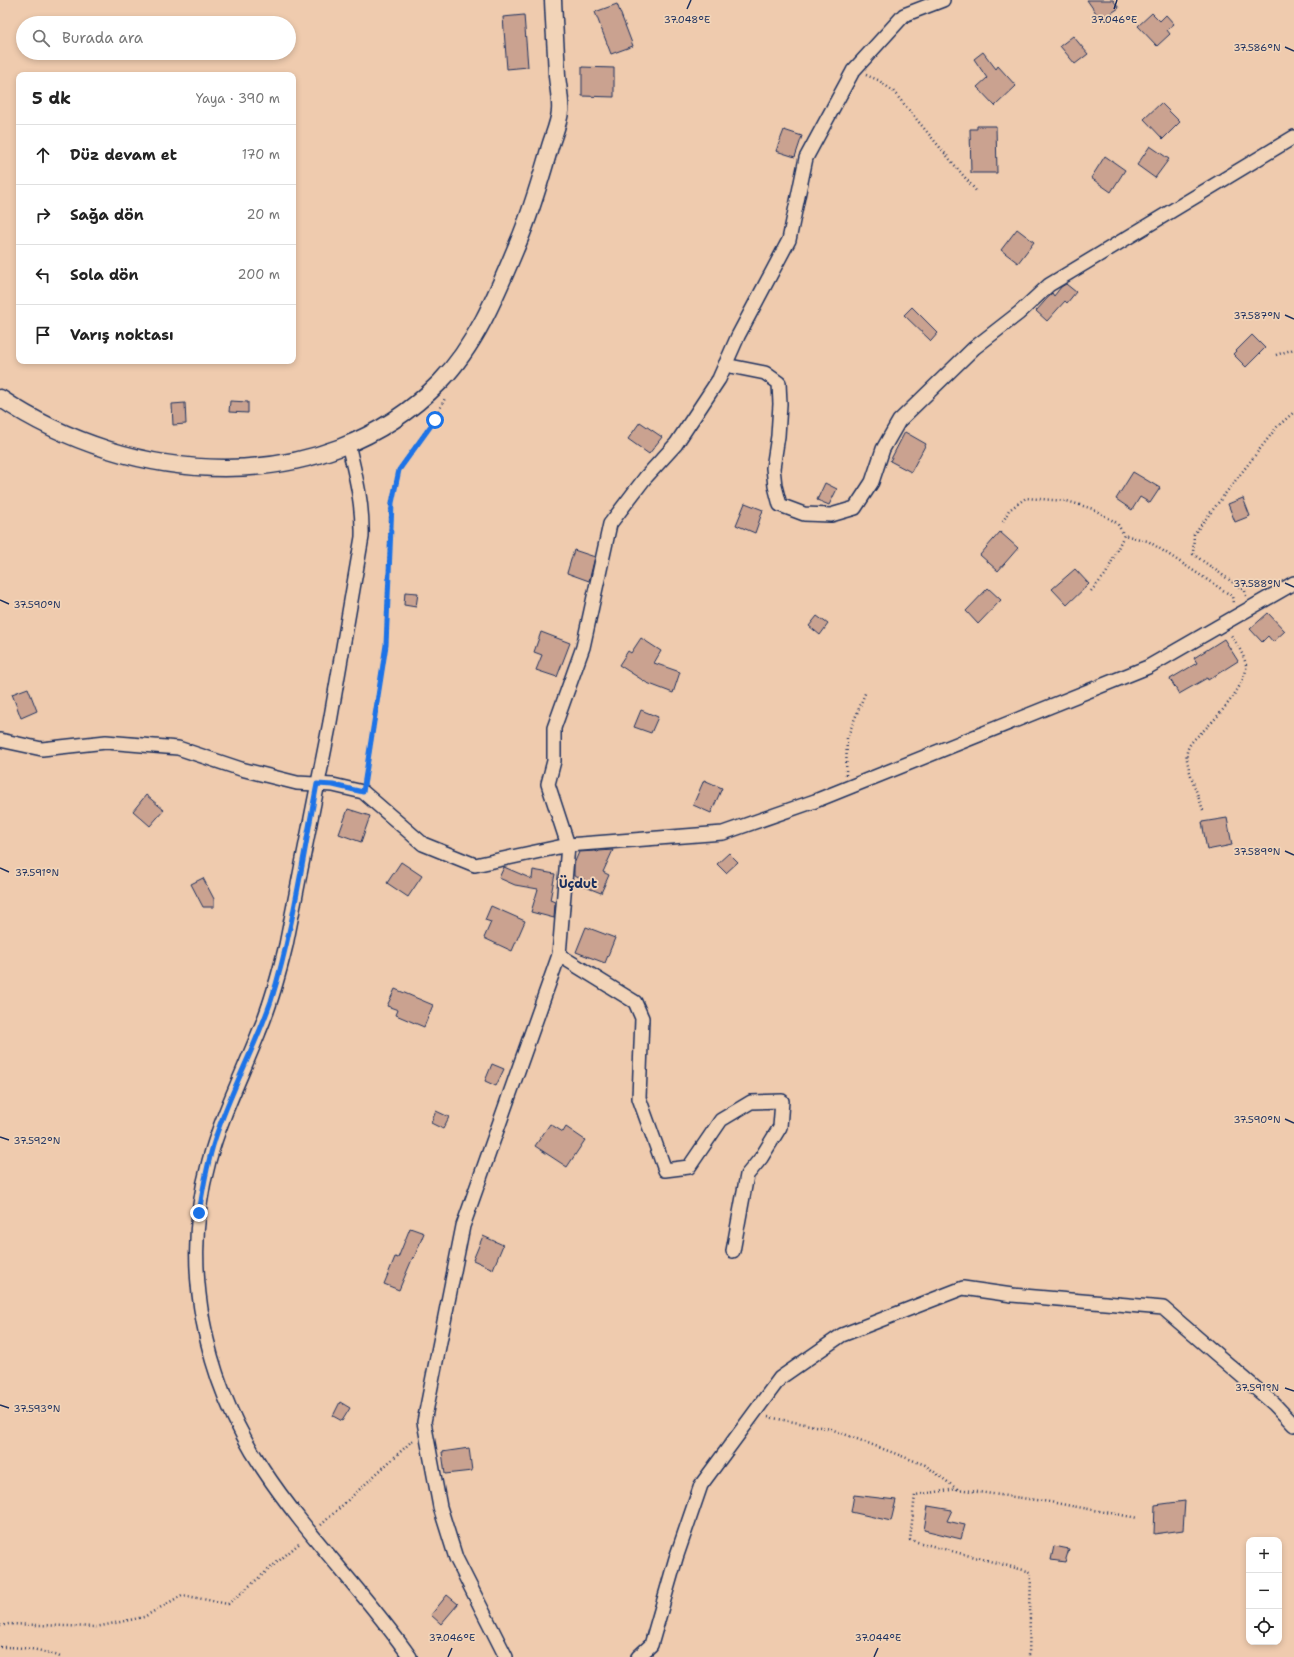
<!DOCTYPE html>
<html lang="tr">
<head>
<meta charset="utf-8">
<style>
  :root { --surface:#fff; --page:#f2f2f2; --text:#222; --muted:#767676; --line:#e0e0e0 }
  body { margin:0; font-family:"Shantell Sans",sans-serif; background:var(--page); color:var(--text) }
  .controls { position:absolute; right:12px; bottom:12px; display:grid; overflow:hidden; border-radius:8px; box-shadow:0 2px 6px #0003 }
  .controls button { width:36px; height:36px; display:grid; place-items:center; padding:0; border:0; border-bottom:1px solid var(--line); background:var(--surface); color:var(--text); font:20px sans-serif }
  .stop { position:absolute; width:12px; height:12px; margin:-9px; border:3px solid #1a73e8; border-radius:50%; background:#fff }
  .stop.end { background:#1a73e8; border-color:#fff; box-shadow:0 1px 4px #0008 }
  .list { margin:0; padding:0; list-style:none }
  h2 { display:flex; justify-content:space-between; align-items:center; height:52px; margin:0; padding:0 16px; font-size:17px }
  h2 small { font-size:13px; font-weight:400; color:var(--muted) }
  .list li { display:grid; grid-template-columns:26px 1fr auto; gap:12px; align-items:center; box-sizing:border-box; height:60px; padding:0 16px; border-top:1px solid var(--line) }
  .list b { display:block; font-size:15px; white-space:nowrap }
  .list em { font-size:13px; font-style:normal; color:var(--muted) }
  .icon { flex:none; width:22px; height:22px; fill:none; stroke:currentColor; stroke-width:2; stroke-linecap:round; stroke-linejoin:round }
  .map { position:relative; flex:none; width:1294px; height:1657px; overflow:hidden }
  .search { position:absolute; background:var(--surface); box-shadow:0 2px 6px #0003; left:16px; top:16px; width:280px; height:44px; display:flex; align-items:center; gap:10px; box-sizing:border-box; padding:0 14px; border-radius:22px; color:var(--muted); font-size:15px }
  .panel { position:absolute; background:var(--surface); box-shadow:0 2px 6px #0003; left:16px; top:72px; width:280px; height:292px; border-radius:8px }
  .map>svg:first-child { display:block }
</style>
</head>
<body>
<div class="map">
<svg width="1294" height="1657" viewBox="0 0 1294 1657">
  <rect width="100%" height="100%" fill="#efcbae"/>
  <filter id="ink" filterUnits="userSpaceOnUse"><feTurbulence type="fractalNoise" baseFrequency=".025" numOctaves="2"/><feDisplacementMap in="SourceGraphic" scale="8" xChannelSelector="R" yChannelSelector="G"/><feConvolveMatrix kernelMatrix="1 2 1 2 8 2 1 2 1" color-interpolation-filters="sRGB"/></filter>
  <g filter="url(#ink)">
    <g fill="#caa290" stroke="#1b2f5e">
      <polygon points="1087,0 1113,0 1119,8 1101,20"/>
      <polygon points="617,4 633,46 611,54 595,12"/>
      <polygon points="1152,13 1160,21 1166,15 1174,24 1167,30 1170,34 1157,46 1138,26"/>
      <polygon points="524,15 528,67 507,69 503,17"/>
      <polygon points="1073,36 1088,54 1075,64 1060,46"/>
      <polygon points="983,52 996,69 998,66 1016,86 995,106 977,87 987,78 974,59"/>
      <polygon points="582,67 614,68 614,97 582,96"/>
      <polygon points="1161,103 1180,122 1163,139 1144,119"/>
      <polygon points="977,126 996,126 997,173 971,173 970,129 977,129"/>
      <polygon points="784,130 802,136 795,157 776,151"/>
      <polygon points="1150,146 1169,159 1155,178 1137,165"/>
      <polygon points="1105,156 1125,170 1111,192 1091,178"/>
      <polygon points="1017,229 1034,242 1018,263 1001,250"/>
      <polygon points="1066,284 1076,292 1067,303 1065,301 1047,321 1036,311 1052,293 1054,296 1061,287"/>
      <polygon points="912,307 938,333 931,341 904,315"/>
      <polygon points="1252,335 1265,348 1246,367 1233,354"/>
      <polygon points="230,401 248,402 248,413 229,412"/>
      <polygon points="185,403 186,424 173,425 172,404"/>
      <polygon points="640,422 662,437 649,454 628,439"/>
      <polygon points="905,432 926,444 911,472 890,461"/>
      <polygon points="1133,472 1160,488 1150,503 1140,497 1132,510 1116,499"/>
      <polygon points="825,483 837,489 829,505 817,500"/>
      <polygon points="1243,498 1250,516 1235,522 1228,504"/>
      <polygon points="745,503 763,510 755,533 736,525"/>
      <polygon points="1000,532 1018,548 998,571 980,555"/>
      <polygon points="574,550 595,557 589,581 567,573"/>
      <polygon points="1075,569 1089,584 1067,605 1052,589"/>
      <polygon points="988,588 1001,600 978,624 966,611"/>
      <polygon points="405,592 418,593 416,607 404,605"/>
      <polygon points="1268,613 1285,631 1273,642 1268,636 1262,642 1250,629"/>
      <polygon points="817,616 828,624 820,635 809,626"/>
      <polygon points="541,632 570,643 557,677 536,670 542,655 534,652"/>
      <polygon points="641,638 661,651 654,663 680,672 673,693 647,683 619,665 628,651 631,653"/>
      <polygon points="1224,639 1238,661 1208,680 1207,678 1179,694 1170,679 1197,663 1194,658"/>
      <polygon points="28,688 37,711 21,718 12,694"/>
      <polygon points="641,710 658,717 651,733 634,727"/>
      <polygon points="704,780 722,788 711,813 693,805"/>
      <polygon points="146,795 164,810 150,826 133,811"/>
      <polygon points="348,809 370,816 361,842 339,834"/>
      <polygon points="1227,818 1232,845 1207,850 1202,822"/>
      <polygon points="613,850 603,872 609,875 601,893 583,886 585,880 574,876 574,864 579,852 595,851 598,852 599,851"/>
      <polygon points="729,853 738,862 726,873 717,864"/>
      <polygon points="401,862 422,876 408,897 387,883"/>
      <polygon points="504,867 532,879 533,870 555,874 550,900 555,902 554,918 531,912 538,889 515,885 499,878"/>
      <polygon points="203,878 214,899 214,907 203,907 191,884"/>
      <polygon points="491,906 525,921 512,951 484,938 491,922 485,920"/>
      <polygon points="586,927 615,938 605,963 576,952"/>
      <polygon points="395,989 433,1005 424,1027 396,1015 398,1010 387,1006"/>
      <polygon points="492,1064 504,1069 496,1086 485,1081"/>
      <polygon points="436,1111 449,1117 443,1129 431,1123"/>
      <polygon points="550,1124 563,1132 566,1127 585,1140 567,1167 535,1146"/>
      <polygon points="410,1228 424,1233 414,1258 413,1257 399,1290 384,1284 395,1257 398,1258"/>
      <polygon points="483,1236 503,1245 493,1269 473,1260"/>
      <polygon points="340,1402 350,1408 342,1421 333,1416"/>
      <polygon points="469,1448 472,1471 445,1474 442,1452"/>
      <polygon points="854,1495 896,1500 891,1521 851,1512"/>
      <polygon points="1185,1501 1183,1530 1154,1534 1155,1505"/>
      <polygon points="928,1506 952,1510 947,1521 965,1525 961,1539 924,1530"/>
      <polygon points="1054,1546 1069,1549 1065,1562 1051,1560"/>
      <polygon points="447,1595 458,1604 441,1624 431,1615"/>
    </g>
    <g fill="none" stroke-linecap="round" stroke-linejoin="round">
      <defs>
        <g id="minor">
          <polyline points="725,365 765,373 779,383 780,404 778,436 773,468 775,486 780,505 804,514 831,515 855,508 872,482 883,449 899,421 974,348 1019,313 1049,285 1294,137"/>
          <path d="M348 444C356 477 363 504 362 537L330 722 286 945C279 974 271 1004 259 1032 242 1075 221 1117 209 1161 180 1266 204 1380 263 1469 307 1536 365 1592 410 1657"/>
          <polyline points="0,740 42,749 106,742 178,748 241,769 297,783 333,785 363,792 423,844 475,865 568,845 723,833 815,801 1148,667 1294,583"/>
          <polyline points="559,955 635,1002 642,1018 639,1098 665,1170 689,1167 721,1120 751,1102 782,1101 780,1127 761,1158 747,1175 733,1251"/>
          <polyline points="506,1657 456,1558 440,1507 424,1422 463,1226 559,955 568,845 548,784 554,761 554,728 583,647 610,524 645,478 676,444 719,379 738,336 789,240 806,158 853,71 904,15 943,0"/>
          <polyline points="638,1657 651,1645 676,1558 701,1485 780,1378 842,1335 963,1288 1012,1295 1163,1308 1274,1404 1294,1425"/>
        </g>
        <path id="tertiary" d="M0 398C131 486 322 502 440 382 477 344 498 291 518 243 531 213 540 181 549 150 552 138 559 124 560 111 561 100 558 87 557 76 556 50 554 25 553 0"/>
      </defs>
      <use href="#minor" stroke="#1b2f5e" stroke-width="16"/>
      <use href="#tertiary" stroke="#1b2f5e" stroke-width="19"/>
      <g stroke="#1b2f5e" stroke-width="2.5" stroke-dasharray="1 3" stroke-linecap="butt">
        <polyline points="866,75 878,80 893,91 977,192"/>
        <polyline points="1276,355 1294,349"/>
        <polyline points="1003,522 1009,510 1026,498 1067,501 1093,509 1117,523 1124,535"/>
        <polyline points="1091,591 1106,574 1124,535 1148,541 1232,596 1233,603"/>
        <polyline points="1246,596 1245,591 1193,554 1194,534 1277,427 1294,412"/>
        <polyline points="846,775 847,738 866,691"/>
        <polyline points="365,780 386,645 391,503 399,470 435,419 445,398"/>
        <path d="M1203 810C1199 798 1184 761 1187 752 1189 741 1201 734 1208 726 1219 716 1249 680 1246 665 1244 655 1237 644 1231 635"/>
        <polyline points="768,1417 831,1429 925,1465 957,1489 915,1495 910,1540 1031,1572 1029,1657"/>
        <polyline points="957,1489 1050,1502 1138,1518"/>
        <polyline points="321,1525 413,1440"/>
        <polyline points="0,1626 9,1624 96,1627 144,1617 182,1595 228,1604 301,1542"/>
        <path d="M0 1647C20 1647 42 1649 60 1657"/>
      </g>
      <use href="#minor" stroke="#f2d4b8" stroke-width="13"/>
      <use href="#tertiary" stroke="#f2d4b8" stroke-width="16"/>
    </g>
  </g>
  <g fill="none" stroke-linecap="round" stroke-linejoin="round" filter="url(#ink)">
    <path stroke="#1a73e8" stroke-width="5" d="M199 1213C203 1188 207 1163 215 1139 230 1092 255 1048 271 1001 293 931 303 856 317 784L333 785 363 792 386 645 392 503 399 470 435 420"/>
  </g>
  <path fill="none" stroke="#1b2f5e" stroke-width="1.5" d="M687 9 691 0M1114 9 1117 0M1285 47 1294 51M1285 315 1294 319M1285 583 1294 587M0 600 9 604M1285 851 1294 855M0 868 9 872M1285 1119 1294 1123M0 1137 9 1140M1285 1388 1294 1391M0 1405 9 1408M448 1657 452 1648M874 1657 878 1648"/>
  <g text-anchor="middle" stroke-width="3.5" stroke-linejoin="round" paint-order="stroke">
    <g font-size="13" font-weight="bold" fill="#1b2f5e" stroke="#f2d4b8">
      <text x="578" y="888">Üçdut</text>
    </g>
  </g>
  <g font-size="10" text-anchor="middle" fill="#1b2f5e" stroke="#f2d4b8" stroke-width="3.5" stroke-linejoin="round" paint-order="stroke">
    <text x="687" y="23">37.048°E</text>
    <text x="1114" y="23">37.046°E</text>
    <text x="1257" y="51">37.586°N</text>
    <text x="1257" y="319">37.587°N</text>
    <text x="1257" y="587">37.588°N</text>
    <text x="37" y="608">37.590°N</text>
    <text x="1257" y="855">37.589°N</text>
    <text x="37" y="876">37.591°N</text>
    <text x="1257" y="1123">37.590°N</text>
    <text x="37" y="1144">37.592°N</text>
    <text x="1257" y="1391">37.591°N</text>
    <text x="37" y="1412">37.593°N</text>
    <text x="452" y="1641">37.046°E</text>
    <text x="878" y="1641">37.044°E</text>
  </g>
</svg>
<div class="controls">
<button>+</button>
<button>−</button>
<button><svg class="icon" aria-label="locate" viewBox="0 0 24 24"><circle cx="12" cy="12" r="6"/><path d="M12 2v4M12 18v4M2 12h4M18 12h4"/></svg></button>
</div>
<div class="stop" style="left:435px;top:420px"></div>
<div class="stop end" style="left:199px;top:1213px"></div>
<div class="search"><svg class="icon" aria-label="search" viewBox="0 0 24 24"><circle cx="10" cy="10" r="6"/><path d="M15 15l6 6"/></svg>Burada ara</div>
<section class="panel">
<h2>5 dk<small>Yaya · 390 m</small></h2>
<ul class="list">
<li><svg class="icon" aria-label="ahead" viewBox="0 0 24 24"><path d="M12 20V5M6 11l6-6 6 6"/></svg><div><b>Düz devam et</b></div><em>170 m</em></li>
<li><svg class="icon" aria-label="right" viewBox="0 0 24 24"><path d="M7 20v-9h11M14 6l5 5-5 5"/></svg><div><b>Sağa dön</b></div><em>20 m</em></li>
<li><svg class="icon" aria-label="left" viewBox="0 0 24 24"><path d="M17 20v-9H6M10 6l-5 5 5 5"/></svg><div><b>Sola dön</b></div><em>200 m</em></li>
<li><svg class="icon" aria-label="arrive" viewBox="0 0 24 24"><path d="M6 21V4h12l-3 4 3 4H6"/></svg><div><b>Varış noktası</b></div></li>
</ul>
</section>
</div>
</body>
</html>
